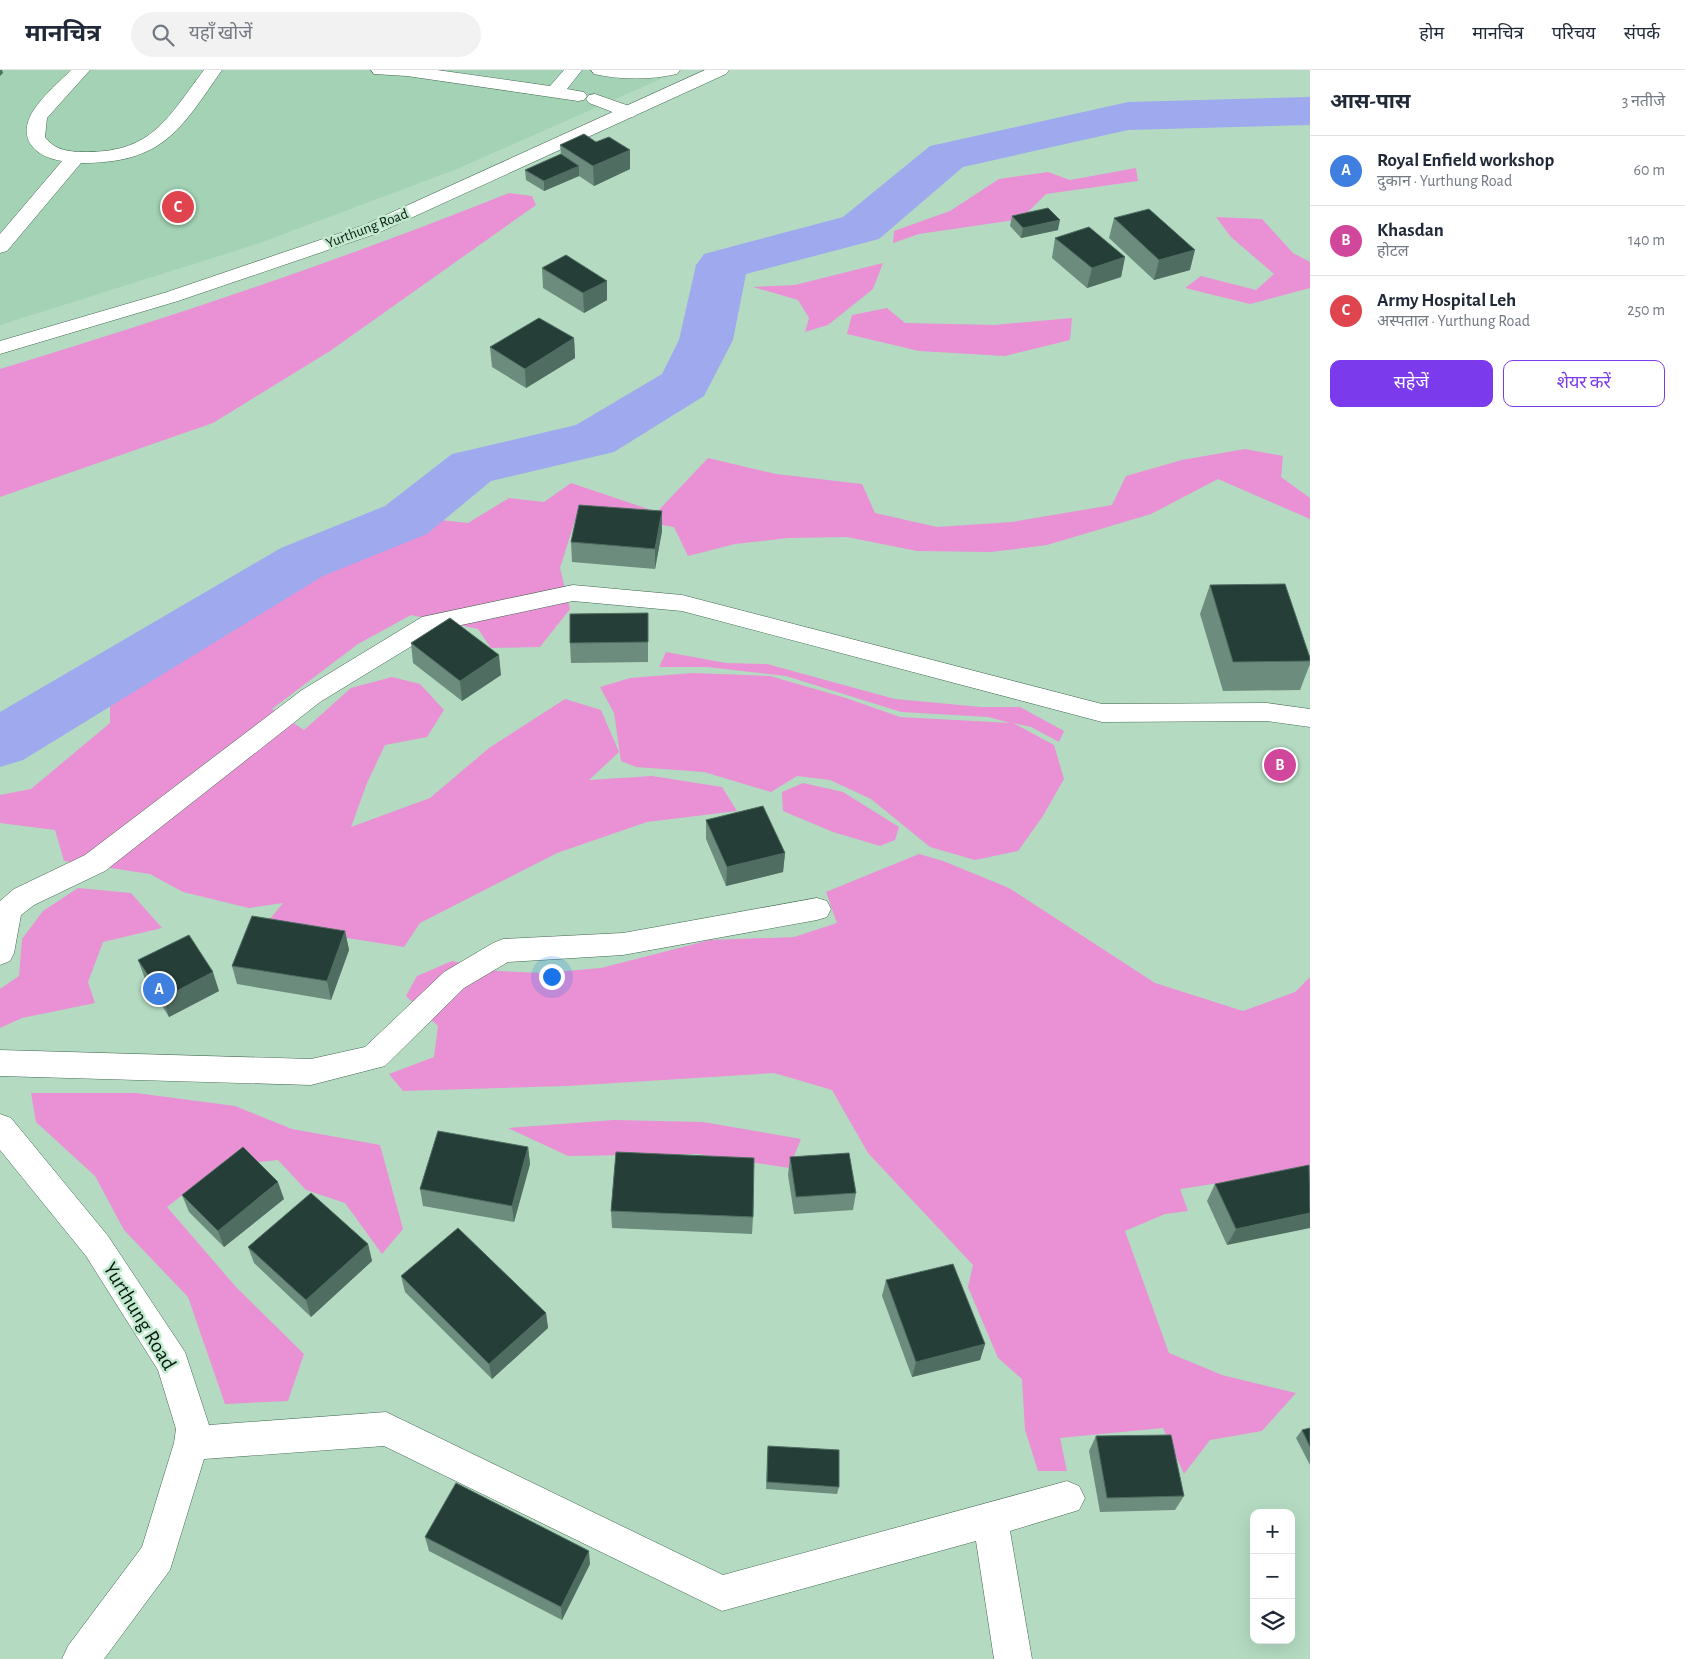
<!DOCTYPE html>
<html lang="hi">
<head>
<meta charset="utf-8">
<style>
  :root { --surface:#fff; --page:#f2f2f3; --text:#1f2937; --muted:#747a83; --line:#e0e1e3; --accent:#7c3aed }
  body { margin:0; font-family:"Alegreya Sans","Noto Sans Devanagari",sans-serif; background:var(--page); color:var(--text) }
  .controls { position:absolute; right:15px; bottom:15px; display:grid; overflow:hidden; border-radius:10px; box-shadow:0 5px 20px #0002 }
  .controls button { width:45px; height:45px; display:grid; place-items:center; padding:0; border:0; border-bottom:1px solid var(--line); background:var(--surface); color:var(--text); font:25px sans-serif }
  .you { position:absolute; left:551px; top:906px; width:18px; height:18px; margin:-12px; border:4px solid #fff; border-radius:50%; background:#1a73e8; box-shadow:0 0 0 8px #1a73e833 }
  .badge { display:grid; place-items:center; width:32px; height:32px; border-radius:50%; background:var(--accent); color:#fff; font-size:16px; font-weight:700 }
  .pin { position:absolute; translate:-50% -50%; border:2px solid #fff; box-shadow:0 1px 5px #0006 }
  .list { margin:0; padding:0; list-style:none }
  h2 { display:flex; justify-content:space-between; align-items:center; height:65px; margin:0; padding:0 20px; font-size:21px }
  h2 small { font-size:16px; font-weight:400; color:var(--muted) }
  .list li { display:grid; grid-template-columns:32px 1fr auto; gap:15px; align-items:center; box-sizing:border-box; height:70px; padding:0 20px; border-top:1px solid var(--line) }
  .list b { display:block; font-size:19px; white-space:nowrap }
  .list p { margin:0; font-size:16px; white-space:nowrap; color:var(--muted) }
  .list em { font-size:16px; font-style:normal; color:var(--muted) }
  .actions { display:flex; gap:10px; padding:15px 20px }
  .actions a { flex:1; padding:11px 0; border:1px solid var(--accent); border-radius:10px; text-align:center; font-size:18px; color:var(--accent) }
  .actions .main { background:var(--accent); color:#fff }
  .icon { flex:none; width:28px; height:28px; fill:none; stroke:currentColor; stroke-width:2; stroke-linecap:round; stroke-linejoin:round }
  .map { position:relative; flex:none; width:1310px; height:1589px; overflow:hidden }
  header { display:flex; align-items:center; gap:30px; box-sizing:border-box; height:70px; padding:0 25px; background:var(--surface); border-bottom:1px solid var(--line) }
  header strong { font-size:24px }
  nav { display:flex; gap:28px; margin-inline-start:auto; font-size:18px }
  .search { width:350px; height:45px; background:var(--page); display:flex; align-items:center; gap:12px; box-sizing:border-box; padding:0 18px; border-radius:28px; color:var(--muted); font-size:19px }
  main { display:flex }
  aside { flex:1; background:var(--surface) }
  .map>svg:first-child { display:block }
</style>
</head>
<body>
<header>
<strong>मानचित्र</strong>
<div class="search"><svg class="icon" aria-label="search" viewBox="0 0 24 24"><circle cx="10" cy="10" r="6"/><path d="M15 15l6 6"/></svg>यहाँ खोजें</div>
<nav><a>होम</a><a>मानचित्र</a><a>परिचय</a><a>संपर्क</a></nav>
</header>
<main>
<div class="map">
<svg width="1310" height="1589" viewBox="0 0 1310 1589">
  <rect width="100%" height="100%" fill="#b4dbc2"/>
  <polygon fill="#a3d2b4" points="0,0 681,0 457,99 257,174 0,255"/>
  <g fill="#ea90d4">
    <polygon points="1136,98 1138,111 1046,124 1021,149 919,164 893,173 894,161 950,141 999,109 1048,102 1070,110"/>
    <path d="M509 123 532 126 536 135 330 281 213 353 0 427V299C172 247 342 190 509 123Z"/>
    <polygon points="1216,147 1262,149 1293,183 1310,192 1310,218 1250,234 1185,218 1201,206 1256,220 1274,204 1231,167"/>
    <polygon points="883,193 873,219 828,255 805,262 809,248 798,230 753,217 795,215"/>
    <polygon points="887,238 905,253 994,255 1072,248 1070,270 1005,286 919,281 847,264 852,245"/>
    <polygon points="1245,379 1283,386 1281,407 1310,428 1310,449 1218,409 1151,444 1047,475 991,482 917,481 847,467 788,468 735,474 688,486 674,457 578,441 560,498 570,539 540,577 491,578 478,559 411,545 358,574 272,639 304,660 351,618 392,607 420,614 444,640 427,667 385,675 367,713 351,757 430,728 489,678 565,629 601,640 619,682 589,710 652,706 722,717 737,741 647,752 557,783 420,853 404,877 265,855 283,833 249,838 183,822 150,804 64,791 55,760 0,753 0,725 31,719 110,653 110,624 198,580 256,537 337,495 440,450 468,453 509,428 544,432 571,413 657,442 708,388 776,404 862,414 875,443 937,457 1012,452 1112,435 1126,406 1182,390"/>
    <polygon points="666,582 726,593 767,594 895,629 981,637 1020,637 1064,661 1059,672 1031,657 1013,653 1054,675 1064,709 1043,746 1018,781 975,790 930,777 871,729 830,710 797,706 771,722 704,702 636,697 621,691 614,643 600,617 630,608 693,603 770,606 846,628 900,647 1011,653 988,647 901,642 786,606 707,597 659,597"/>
    <polygon points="803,713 843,722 899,757 895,770 880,776 833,762 783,741 782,722"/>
    <polygon points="919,784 943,791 1009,818 1155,913 1243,941 1295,922 1310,907 1310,1104 1304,1100 1180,1119 1188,1141 1165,1144 1125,1161 1169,1283 1222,1305 1296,1323 1262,1361 1210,1370 1184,1404 1163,1358 1060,1368 1067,1401 1038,1401 1025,1360 1022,1309 998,1288 968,1217 973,1195 868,1083 832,1020 774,1003 567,1016 403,1021 389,1004 434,987 438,956 406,926 417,906 452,891 497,901 542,903 601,898 710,870 794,867 837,853 826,822"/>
    <polygon points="78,818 131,823 162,858 103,872 88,912 95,933 22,948 0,958 0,919 19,906 22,869 43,841"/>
    <polygon points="31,1023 136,1023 235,1036 292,1059 380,1075 403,1159 382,1184 345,1133 306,1120 278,1090 220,1096 167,1137 236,1217 304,1284 288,1331 225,1334 188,1227 124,1160 95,1106 36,1052"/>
    <polygon points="614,1050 703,1052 801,1069 789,1098 698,1084 568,1086 508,1058"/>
  </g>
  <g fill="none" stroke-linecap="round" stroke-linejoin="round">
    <polygon fill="#9ea9ee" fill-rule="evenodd" points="1310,27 1310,55 1128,60 963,97 879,169 746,204 733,270 704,326 614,382 491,411 427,464 323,506 23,690 0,697 0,642 281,478 385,436 452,384 576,355 662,304 679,270 696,195 704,184 843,147 930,76 1128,32"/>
    <defs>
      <g id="minor">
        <path d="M71 0H90L47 48 45 67C55 81 71 82 87 82 153 82 168 47 204 0H222C179 62 162 93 81 93L7 181 0 183V164L62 91C50 89 39 85 32 76 12 49 54 18 71 0Z"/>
        <polygon points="371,0 437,0 550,16 564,0 582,0 567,19 584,22 587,26 584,30 578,31 407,6 374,4"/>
        <path d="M591 0H680L677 4C650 10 621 10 594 4Z"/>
        <polygon points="595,24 635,38 637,42 635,46 628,48 589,33 586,29 589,25"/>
        <polygon points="573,515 682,525 1102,634 1267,633 1310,639 1310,657 1267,651 1102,652 682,541 573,531 438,560 320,632 105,801 34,835 21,845 14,883 10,891 0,895 0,831 14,819 85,785 302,620 422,547"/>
        <polygon points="817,828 827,831 831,839 827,847 817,850 623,885 508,892 464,918 385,996 311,1015 0,1006 0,980 311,989 365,977 444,902 493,873 503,869 623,863"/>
        <polygon points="0,1044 11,1048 108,1166 185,1282 209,1355 386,1342 723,1505 1067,1411 1079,1416 1085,1428 1079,1440 1010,1461 1032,1589 994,1589 976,1471 722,1541 384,1376 204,1389 170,1500 104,1589 62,1589 68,1576 142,1477 174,1373 176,1359 158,1300 86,1186 0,1080"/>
      </g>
      <polygon id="major" points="705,0 729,0 726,4 378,163 178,231 0,284 0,271 164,223 364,155"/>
    </defs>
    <use href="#minor" stroke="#426650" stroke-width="1"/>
    <use href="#major" stroke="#426650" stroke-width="1"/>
    <use href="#minor" fill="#fff" fill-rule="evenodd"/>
    <use href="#major" fill="#fff" fill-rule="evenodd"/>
  </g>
  <g fill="#6c8c7d">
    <polygon points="596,72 630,80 630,99 594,116 579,106 544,121 526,110 525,100 561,84 560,75"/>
    <polygon points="1012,146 1058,160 1021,168 1010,156"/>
    <polygon points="1114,148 1190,200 1154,210 1109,168"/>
    <polygon points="1055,168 1125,187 1121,207 1087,218 1052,188"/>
    <polygon points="542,198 607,211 607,230 584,243 543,218"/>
    <polygon points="574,268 575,288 526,318 492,297 490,277"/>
    <polygon points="662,461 655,499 572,492 571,472"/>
    <polygon points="1210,515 1310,588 1310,594 1300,620 1223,621 1200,544"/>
    <polygon points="648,543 648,592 571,593 570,573"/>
    <polygon points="411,573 501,605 462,631 413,593"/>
    <polygon points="706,750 785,783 783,802 726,816 706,769"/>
    <polygon points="345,861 349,880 331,930 237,914 232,896"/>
    <polygon points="138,890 219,921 169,947 145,909"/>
    <polygon points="528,1077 530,1094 514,1152 423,1136 420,1119"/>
    <polygon points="790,1087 856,1123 853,1140 794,1144 788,1105"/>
    <polygon points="1310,1096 1227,1175 1207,1131 1215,1114"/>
    <polygon points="182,1125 284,1129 224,1177 189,1142"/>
    <polygon points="611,1141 753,1147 752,1164 612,1158"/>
    <polygon points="368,1174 372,1191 311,1247 254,1193 248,1177"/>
    <polygon points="401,1206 546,1243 548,1258 492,1309 405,1222"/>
    <polygon points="886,1210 985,1274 980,1290 912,1307 882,1226"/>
    <polygon points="1310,1358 1310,1395 1296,1368 1302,1360"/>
    <polygon points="1096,1366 1184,1426 1175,1440 1100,1442 1089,1381"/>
    <polygon points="768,1376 839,1417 837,1424 766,1419 767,1384"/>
    <polygon points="425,1467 590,1494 562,1550 429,1481"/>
  </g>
  <g fill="#506d61">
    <polygon points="0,0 2,0 3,3 0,6"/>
    <polygon points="630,80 630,99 594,116 593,96"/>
    <polygon points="579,96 579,106 544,121 544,111"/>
    <polygon points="1060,150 1058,160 1021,168 1023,158"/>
    <polygon points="1195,180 1190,200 1154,210 1159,190"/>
    <polygon points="1125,187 1121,207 1087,218 1092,198"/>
    <polygon points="607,211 607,230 584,243 583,223"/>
    <polygon points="574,268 575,288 526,318 525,299"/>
    <polygon points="662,441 662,461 655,499 655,479"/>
    <polygon points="499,585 501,605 462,631 460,611"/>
    <polygon points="785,783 783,802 726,816 727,797"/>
    <polygon points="345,861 349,880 331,930 327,911"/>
    <polygon points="213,902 219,921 169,947 163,928"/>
    <polygon points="528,1077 530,1094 514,1152 512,1136"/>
    <polygon points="278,1112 284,1129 224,1177 218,1161"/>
    <polygon points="1310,1143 1310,1158 1227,1175 1236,1159"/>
    <polygon points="368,1174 372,1191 311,1247 306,1230"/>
    <polygon points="546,1243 548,1258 492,1309 489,1294"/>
    <polygon points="985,1274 980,1290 912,1307 916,1292"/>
    <polygon points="589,1481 590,1494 562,1550 561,1537"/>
  </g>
  <g fill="#253e38" stroke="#506d61">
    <polygon points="584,64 596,72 609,67 630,80 593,96 560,75"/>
    <polygon points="561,84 579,96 544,111 525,100"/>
    <polygon points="1048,138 1060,150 1023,158 1012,146"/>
    <polygon points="1149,139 1195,180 1159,190 1114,148"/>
    <polygon points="1089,157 1125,187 1092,198 1055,168"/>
    <polygon points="566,185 607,211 583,223 542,198"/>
    <polygon points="539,248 574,268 525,299 490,277"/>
    <polygon points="579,435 662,441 655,479 571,472"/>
    <polygon points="1285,514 1310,588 1310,591 1233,592 1210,515"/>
    <polygon points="648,543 648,572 570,573 570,544"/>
    <polygon points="450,548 499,585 460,611 411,573"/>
    <polygon points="763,736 785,783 727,797 706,750"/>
    <polygon points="252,846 345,861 327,911 232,896"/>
    <polygon points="189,865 213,902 163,928 138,890"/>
    <polygon points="438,1061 528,1077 512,1136 420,1119"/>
    <polygon points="243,1077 278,1112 218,1161 182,1125"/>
    <polygon points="616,1082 754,1088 753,1147 611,1141"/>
    <polygon points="849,1083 856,1123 796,1127 790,1087"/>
    <polygon points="1309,1095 1310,1143 1236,1159 1215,1114"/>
    <polygon points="311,1123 368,1174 306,1230 248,1177"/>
    <polygon points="458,1158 546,1243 489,1294 401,1206"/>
    <polygon points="953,1194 985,1274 916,1292 886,1210"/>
    <polygon points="1310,1358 1310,1377 1302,1360"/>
    <polygon points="1171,1365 1184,1426 1107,1428 1096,1366"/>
    <polygon points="768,1376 839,1380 839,1417 767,1412"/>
    <polygon points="456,1413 589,1481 561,1537 425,1467"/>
  </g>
  <g text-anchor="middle" stroke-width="5" stroke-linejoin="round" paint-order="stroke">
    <g font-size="15" fill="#0a1910" stroke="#c1e9ce">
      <text transform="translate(367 158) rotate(-21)" y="5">Yurthung Road</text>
    </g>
    <g font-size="21" fill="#0a1910" stroke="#c1e9ce">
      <text transform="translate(140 1246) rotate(59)" y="7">Yurthung Road</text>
    </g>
  </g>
</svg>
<div class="controls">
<button>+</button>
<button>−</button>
<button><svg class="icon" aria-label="layers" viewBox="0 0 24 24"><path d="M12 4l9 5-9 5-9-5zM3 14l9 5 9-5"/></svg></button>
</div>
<div class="you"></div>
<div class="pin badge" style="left:159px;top:919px;background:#3f7fe0">A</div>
<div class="pin badge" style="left:1280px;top:695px;background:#d1479c">B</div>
<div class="pin badge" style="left:178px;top:137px;background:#e0444e">C</div>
</div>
<aside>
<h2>आस-पास<small>3 नतीजे</small></h2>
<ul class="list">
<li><span class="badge" style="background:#3f7fe0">A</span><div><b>Royal Enfield workshop</b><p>दुकान · Yurthung Road</p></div><em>60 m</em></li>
<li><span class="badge" style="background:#d1479c">B</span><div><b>Khasdan</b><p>होटल</p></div><em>140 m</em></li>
<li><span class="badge" style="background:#e0444e">C</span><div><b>Army Hospital Leh</b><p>अस्पताल · Yurthung Road</p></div><em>250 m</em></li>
</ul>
<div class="actions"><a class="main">सहेजें</a><a>शेयर करें</a></div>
</aside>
</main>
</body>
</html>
